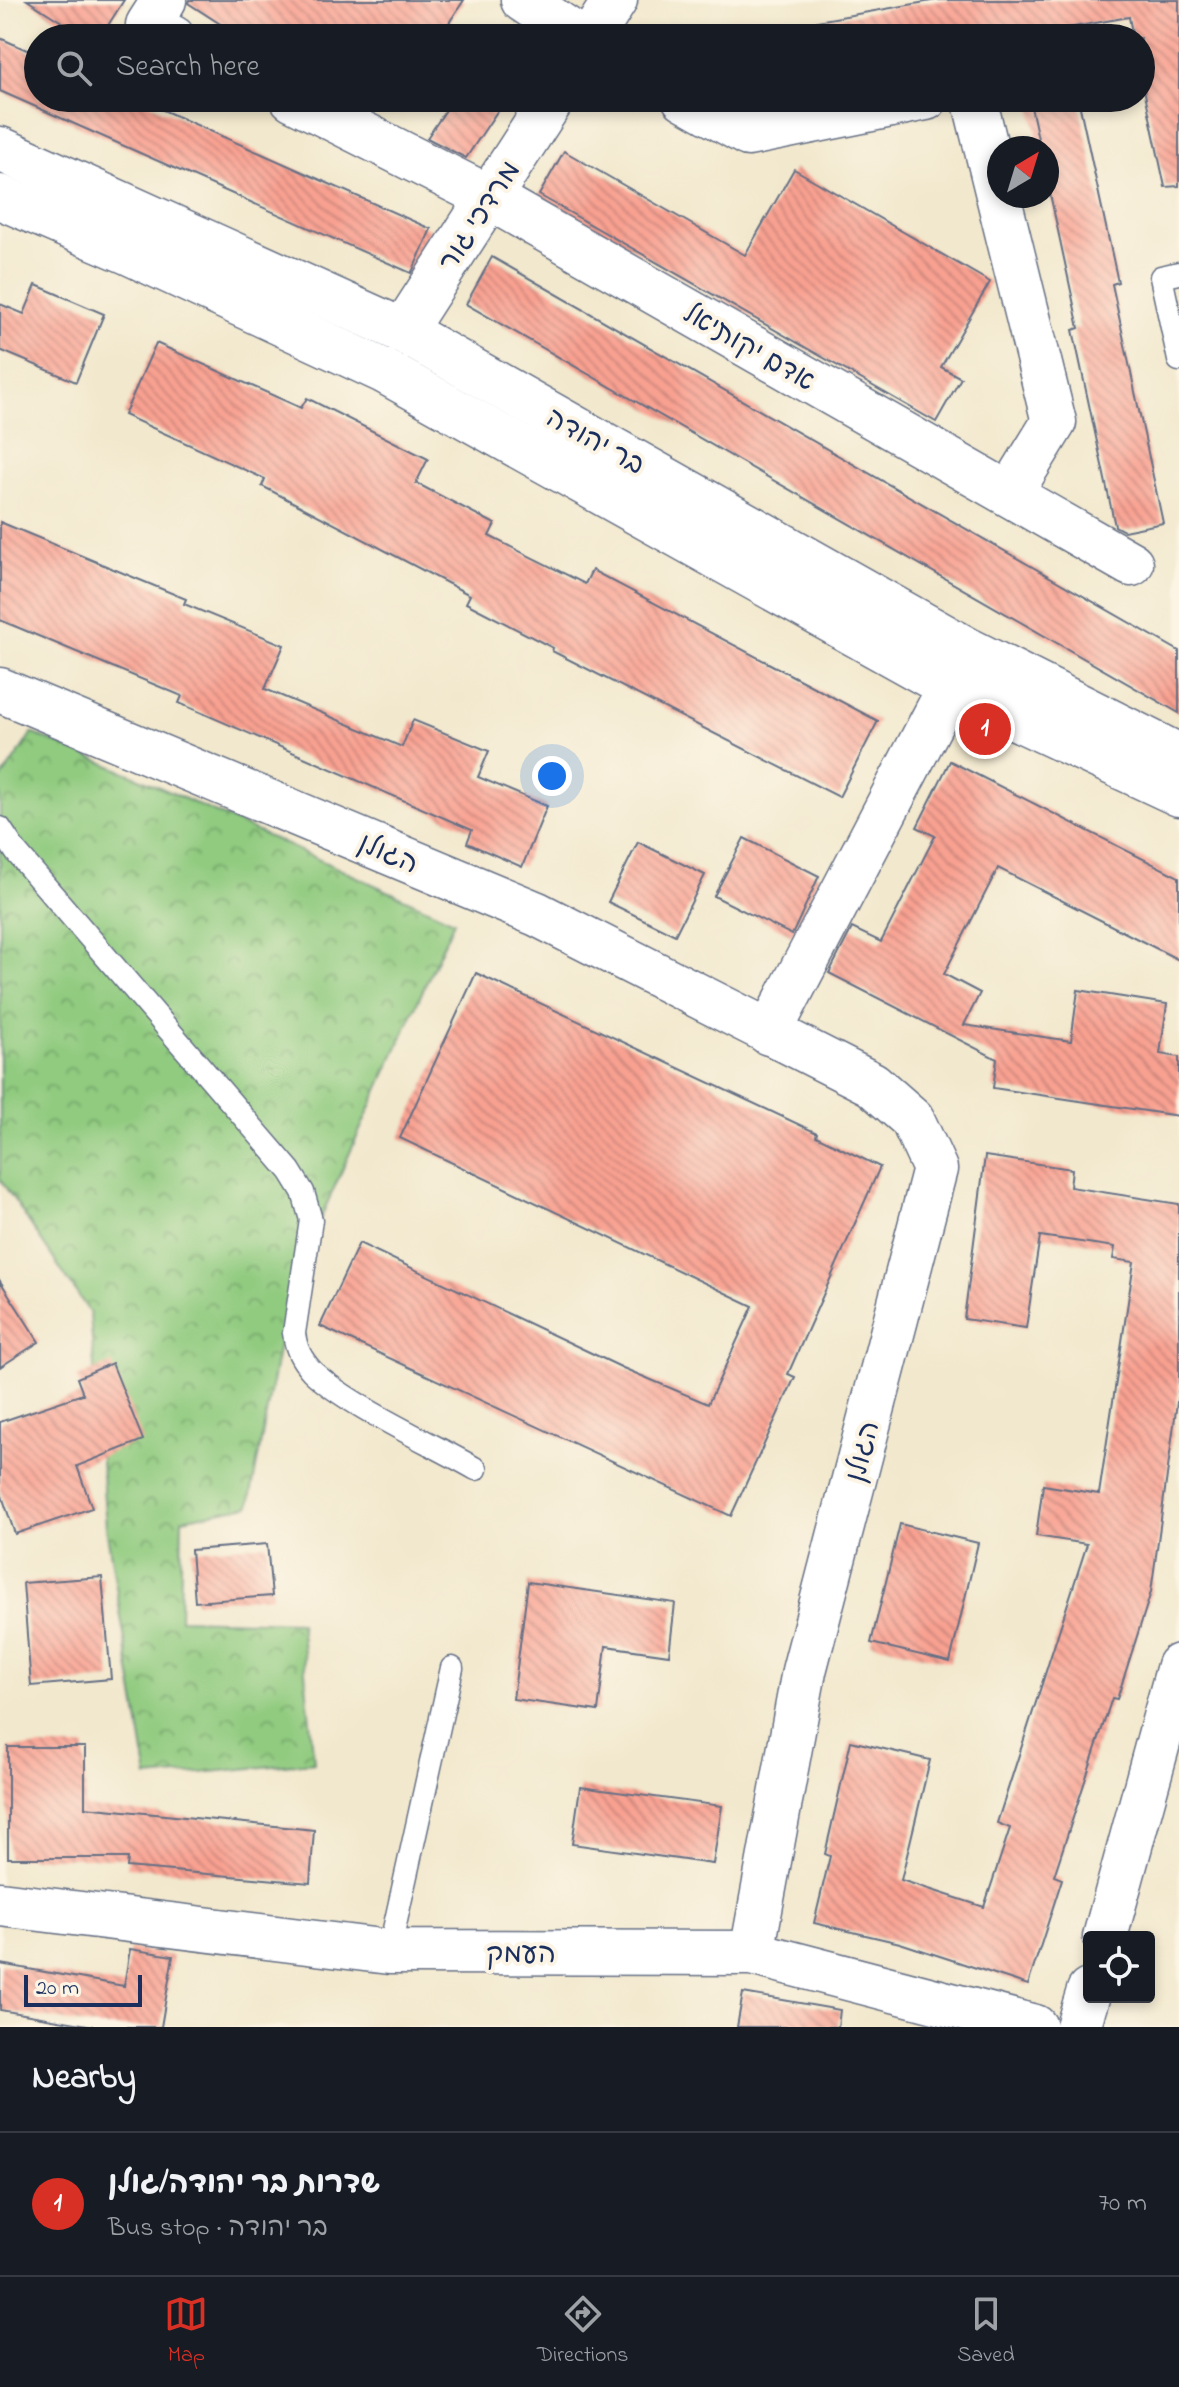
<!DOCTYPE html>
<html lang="en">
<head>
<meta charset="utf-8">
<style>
  :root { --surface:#171b24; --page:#20242c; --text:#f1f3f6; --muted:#9ea1a6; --line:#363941; --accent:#d93025 }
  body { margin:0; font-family:"Indie Flower","Playpen Sans Hebrew",sans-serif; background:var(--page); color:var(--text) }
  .controls { position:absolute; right:24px; bottom:24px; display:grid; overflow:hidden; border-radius:8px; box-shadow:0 4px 12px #0003 }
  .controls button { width:72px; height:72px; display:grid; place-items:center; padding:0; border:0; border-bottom:2px solid var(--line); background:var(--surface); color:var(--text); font:40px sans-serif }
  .compass { position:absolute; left:987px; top:136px; width:72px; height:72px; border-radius:50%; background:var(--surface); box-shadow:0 4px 12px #0003; rotate:38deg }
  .scale { position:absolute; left:24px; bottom:20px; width:118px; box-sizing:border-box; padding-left:8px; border:4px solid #1b2f5e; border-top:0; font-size:22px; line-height:28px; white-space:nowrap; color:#1b2f5e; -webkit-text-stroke:6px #fcf5e5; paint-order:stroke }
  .you { position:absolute; left:552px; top:776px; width:28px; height:28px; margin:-20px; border:6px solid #fff; border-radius:50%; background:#1a73e8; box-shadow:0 0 0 12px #1a73e833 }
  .badge { display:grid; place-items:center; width:52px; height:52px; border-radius:50%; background:var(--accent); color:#fff; font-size:26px; font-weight:700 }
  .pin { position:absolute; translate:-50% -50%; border:4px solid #fff; box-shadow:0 2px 8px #0006 }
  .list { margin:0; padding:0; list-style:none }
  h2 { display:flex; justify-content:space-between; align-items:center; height:104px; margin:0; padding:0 32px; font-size:34px }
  h2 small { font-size:26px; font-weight:400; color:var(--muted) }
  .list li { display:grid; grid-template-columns:52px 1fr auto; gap:24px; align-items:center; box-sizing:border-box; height:144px; padding:0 32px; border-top:2px solid var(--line) }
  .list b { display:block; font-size:30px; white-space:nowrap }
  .list p { margin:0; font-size:26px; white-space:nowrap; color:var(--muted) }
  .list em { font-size:26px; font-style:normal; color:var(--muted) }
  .icon { flex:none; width:44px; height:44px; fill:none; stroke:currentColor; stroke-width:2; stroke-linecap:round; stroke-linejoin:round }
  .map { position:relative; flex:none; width:1179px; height:2027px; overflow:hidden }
  .search { position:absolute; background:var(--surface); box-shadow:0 4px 12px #0003; left:24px; right:24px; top:24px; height:88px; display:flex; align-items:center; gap:20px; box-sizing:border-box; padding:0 28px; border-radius:44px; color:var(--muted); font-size:30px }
  .sheet { height:248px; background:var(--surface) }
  nav { display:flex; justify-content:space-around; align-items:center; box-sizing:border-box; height:112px; border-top:2px solid var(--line); background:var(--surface); font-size:22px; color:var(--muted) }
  nav a { display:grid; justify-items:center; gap:4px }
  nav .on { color:var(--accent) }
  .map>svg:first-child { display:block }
</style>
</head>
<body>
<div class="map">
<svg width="1179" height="2027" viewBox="0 0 1179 2027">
  <defs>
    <pattern id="park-crowns" width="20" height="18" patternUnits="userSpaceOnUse" patternTransform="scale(2)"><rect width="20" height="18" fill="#90cb7f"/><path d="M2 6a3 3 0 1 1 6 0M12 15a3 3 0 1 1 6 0" fill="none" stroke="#75a56b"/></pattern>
    <pattern id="building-back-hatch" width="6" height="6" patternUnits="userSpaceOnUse" patternTransform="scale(2)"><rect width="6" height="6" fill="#f9a191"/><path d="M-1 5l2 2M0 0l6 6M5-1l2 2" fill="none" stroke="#c9847a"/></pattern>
  </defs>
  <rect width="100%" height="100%" fill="#fcf5e5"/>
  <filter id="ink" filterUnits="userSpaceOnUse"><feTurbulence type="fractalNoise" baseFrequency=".0125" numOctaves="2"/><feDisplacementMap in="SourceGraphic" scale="16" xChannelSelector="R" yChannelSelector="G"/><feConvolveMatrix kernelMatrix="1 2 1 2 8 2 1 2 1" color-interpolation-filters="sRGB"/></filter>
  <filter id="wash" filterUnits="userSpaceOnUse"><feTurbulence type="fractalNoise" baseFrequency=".006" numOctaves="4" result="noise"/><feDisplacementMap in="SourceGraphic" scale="32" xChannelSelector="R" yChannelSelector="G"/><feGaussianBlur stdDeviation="1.8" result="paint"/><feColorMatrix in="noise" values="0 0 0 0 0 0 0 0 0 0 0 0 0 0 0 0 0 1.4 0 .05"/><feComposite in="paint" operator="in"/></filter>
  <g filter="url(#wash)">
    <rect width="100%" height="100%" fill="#f2e8cd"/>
    <polygon fill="url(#park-crowns)" stroke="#567d6e" stroke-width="2" points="32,733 137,777 454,921 290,1286 249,1506 182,1519 180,1619 300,1622 314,1762 148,1778 106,1527 90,1313 0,1179 0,781"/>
    <g id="blocks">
      <g fill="url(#building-back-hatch)">
        <polygon points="27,0 124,0 100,38 87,38"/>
        <polygon points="189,0 464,0 439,38 242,38 188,3"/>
        <polygon points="937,0 1179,0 1179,186 1165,187 1141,75 1141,38 1133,38 1129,17 1012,38 818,38 817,21"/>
        <polygon points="0,38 38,55 38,98 136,98 431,229 413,270 411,273 0,91"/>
        <polygon points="454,98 506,98 466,158 427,138"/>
        <polygon points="1047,98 1078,98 1118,282 1112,284 1163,523 1124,531 1115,526 1073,330 1079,328 1047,180 1047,148 1040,148 1030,102"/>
        <polygon points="564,151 745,255 794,169 990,282 941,367 961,378 936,422 539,195"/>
        <polygon points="492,257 1179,651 1179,713 466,304"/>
        <polygon points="36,285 104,314 76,382 0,350 0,304 24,314"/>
        <polygon points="156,343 301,408 307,398 428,459 416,483 495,524 489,536 585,584 592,570 878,721 839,797 552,651 553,648 466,603 470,595 262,486 265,479 124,415"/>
        <polygon points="0,522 186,599 184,604 284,645 265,689 402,747 413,720 489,751 478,777 547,806 522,867 467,843 472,830 179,703 182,696 0,620"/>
        <polygon points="950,761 1179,877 1179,960 998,868 944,974 980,993 964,1025 1071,1041 1078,990 1167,1004 1160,1054 1179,1057 1179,1116 993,1088 997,1059 829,973 852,928 881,942 935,836 917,827"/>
        <polygon points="744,838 819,876 792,935 714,896"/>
        <polygon points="638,842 705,875 675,935 608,902"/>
        <polygon points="476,973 817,1133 816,1136 880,1167 788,1374 795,1377 731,1516 320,1326 359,1243 623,1368 708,1404 753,1306 400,1138"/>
        <polygon points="985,1156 1072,1169 1070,1187 1179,1204 1179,1388 1151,1592 1117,1699 1112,1698 1054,1876 1062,1879 1028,1985 900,1943 814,1923 830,1856 825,1854 851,1741 930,1760 901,1880 984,1907 1010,1828 997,1823 1087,1544 1036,1536 1043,1485 1099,1494 1134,1262 1113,1259 1115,1247 1040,1236 1026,1328 964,1319"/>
        <polygon points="0,1281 39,1342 0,1367"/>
        <polygon points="112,1363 143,1440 77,1466 92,1508 15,1534 0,1490 0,1422 83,1394 77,1378"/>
        <polygon points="900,1524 978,1543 950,1662 871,1643"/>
        <polygon points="267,1544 272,1596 195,1602 191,1550"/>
        <polygon points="102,1577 111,1679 31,1686 23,1583"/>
        <polygon points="528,1582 675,1603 669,1655 606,1646 598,1711 513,1699"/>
        <polygon points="8,1747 85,1747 85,1807 314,1830 310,1883 127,1867 128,1858 8,1858"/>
        <polygon points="580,1787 722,1806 713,1864 572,1844"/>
        <polygon points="130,1949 173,1956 161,2027 99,2027 0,2010 0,1964 124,1986"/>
        <polygon points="743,1993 840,2010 838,2027 737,2027"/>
      </g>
    </g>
  </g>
  <g filter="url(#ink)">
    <use href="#blocks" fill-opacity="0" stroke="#667085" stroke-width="2"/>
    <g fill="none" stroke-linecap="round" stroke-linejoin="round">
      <defs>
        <g id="service">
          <polyline points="1179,273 1161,277 1179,360"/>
          <path d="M0 828 16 852 290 1171 303 1192 311 1220 294 1333C296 1349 301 1359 312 1371 347 1405 431 1443 476 1469"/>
          <polyline points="389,1952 452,1668"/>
        </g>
        <g id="minor">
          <polyline points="164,0 148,25 173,38"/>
          <polyline points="523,0 580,38"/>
          <polyline points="591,38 615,0"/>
          <polyline points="292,98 490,198 1131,564"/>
          <polyline points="684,98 748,134 926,98"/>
          <polyline points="974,98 1054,422 1010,494"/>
          <polyline points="403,331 553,98"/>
          <polyline points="0,690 537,914 872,1084 912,1119 935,1169 804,1671 752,1953"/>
          <polyline points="769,1033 950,687"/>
          <polyline points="0,1904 389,1952 752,1953 1035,2027"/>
        </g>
        <g id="tertiary">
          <polyline points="0,149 403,331 966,649 1179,756"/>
          <polyline points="0,197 128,252 384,371 950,687 1179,794"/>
          <polyline points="1105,1937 1179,1666"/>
          <polyline points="1078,2027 1089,1991"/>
        </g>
      </defs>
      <use href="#service" stroke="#667085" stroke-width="25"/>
      <use href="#minor" stroke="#667085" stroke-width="47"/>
      <use href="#tertiary" stroke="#667085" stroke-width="47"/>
      <use href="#service" stroke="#fff" stroke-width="22"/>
      <use href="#minor" stroke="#fff" stroke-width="44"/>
      <use href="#tertiary" stroke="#fff" stroke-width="44"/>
    </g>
  </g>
  <g text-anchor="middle" stroke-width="8" stroke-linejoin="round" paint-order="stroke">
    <g font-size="28" fill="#1b2f5e" stroke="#fcf5e5">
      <text transform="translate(478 215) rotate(-57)" y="10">מרדכי גור</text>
      <text transform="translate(750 346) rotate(30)" y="10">אדם יקותיאל</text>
      <text transform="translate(596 440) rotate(29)" y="10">בר יהודה</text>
      <text transform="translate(389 852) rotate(23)" y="10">הגולן</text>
      <text transform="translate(861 1451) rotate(-75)" y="10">הגולן</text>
      <text x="521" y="1962">העמק</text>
    </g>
  </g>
</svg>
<div class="controls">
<button><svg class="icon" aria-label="locate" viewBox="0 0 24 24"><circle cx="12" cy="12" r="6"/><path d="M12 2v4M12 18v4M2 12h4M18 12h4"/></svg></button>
</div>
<svg class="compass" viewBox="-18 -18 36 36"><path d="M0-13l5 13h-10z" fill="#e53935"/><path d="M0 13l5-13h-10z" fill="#9ea1a6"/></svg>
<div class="scale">20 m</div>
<div class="you"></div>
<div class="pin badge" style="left:985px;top:729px">1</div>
<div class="search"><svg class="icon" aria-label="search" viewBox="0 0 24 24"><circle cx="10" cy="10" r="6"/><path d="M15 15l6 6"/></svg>Search here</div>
</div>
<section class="sheet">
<h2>Nearby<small></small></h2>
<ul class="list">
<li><span class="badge">1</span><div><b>שדרות בר יהודה/גולן</b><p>Bus stop · בר יהודה</p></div><em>70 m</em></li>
</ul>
</section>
<nav>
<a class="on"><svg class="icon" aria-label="map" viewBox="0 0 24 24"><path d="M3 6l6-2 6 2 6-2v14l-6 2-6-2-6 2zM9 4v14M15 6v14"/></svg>Map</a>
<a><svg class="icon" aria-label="directions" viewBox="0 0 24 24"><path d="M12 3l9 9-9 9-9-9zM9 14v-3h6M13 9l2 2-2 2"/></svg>Directions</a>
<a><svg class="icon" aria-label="saved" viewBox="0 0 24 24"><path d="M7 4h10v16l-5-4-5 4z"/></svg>Saved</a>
</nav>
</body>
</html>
